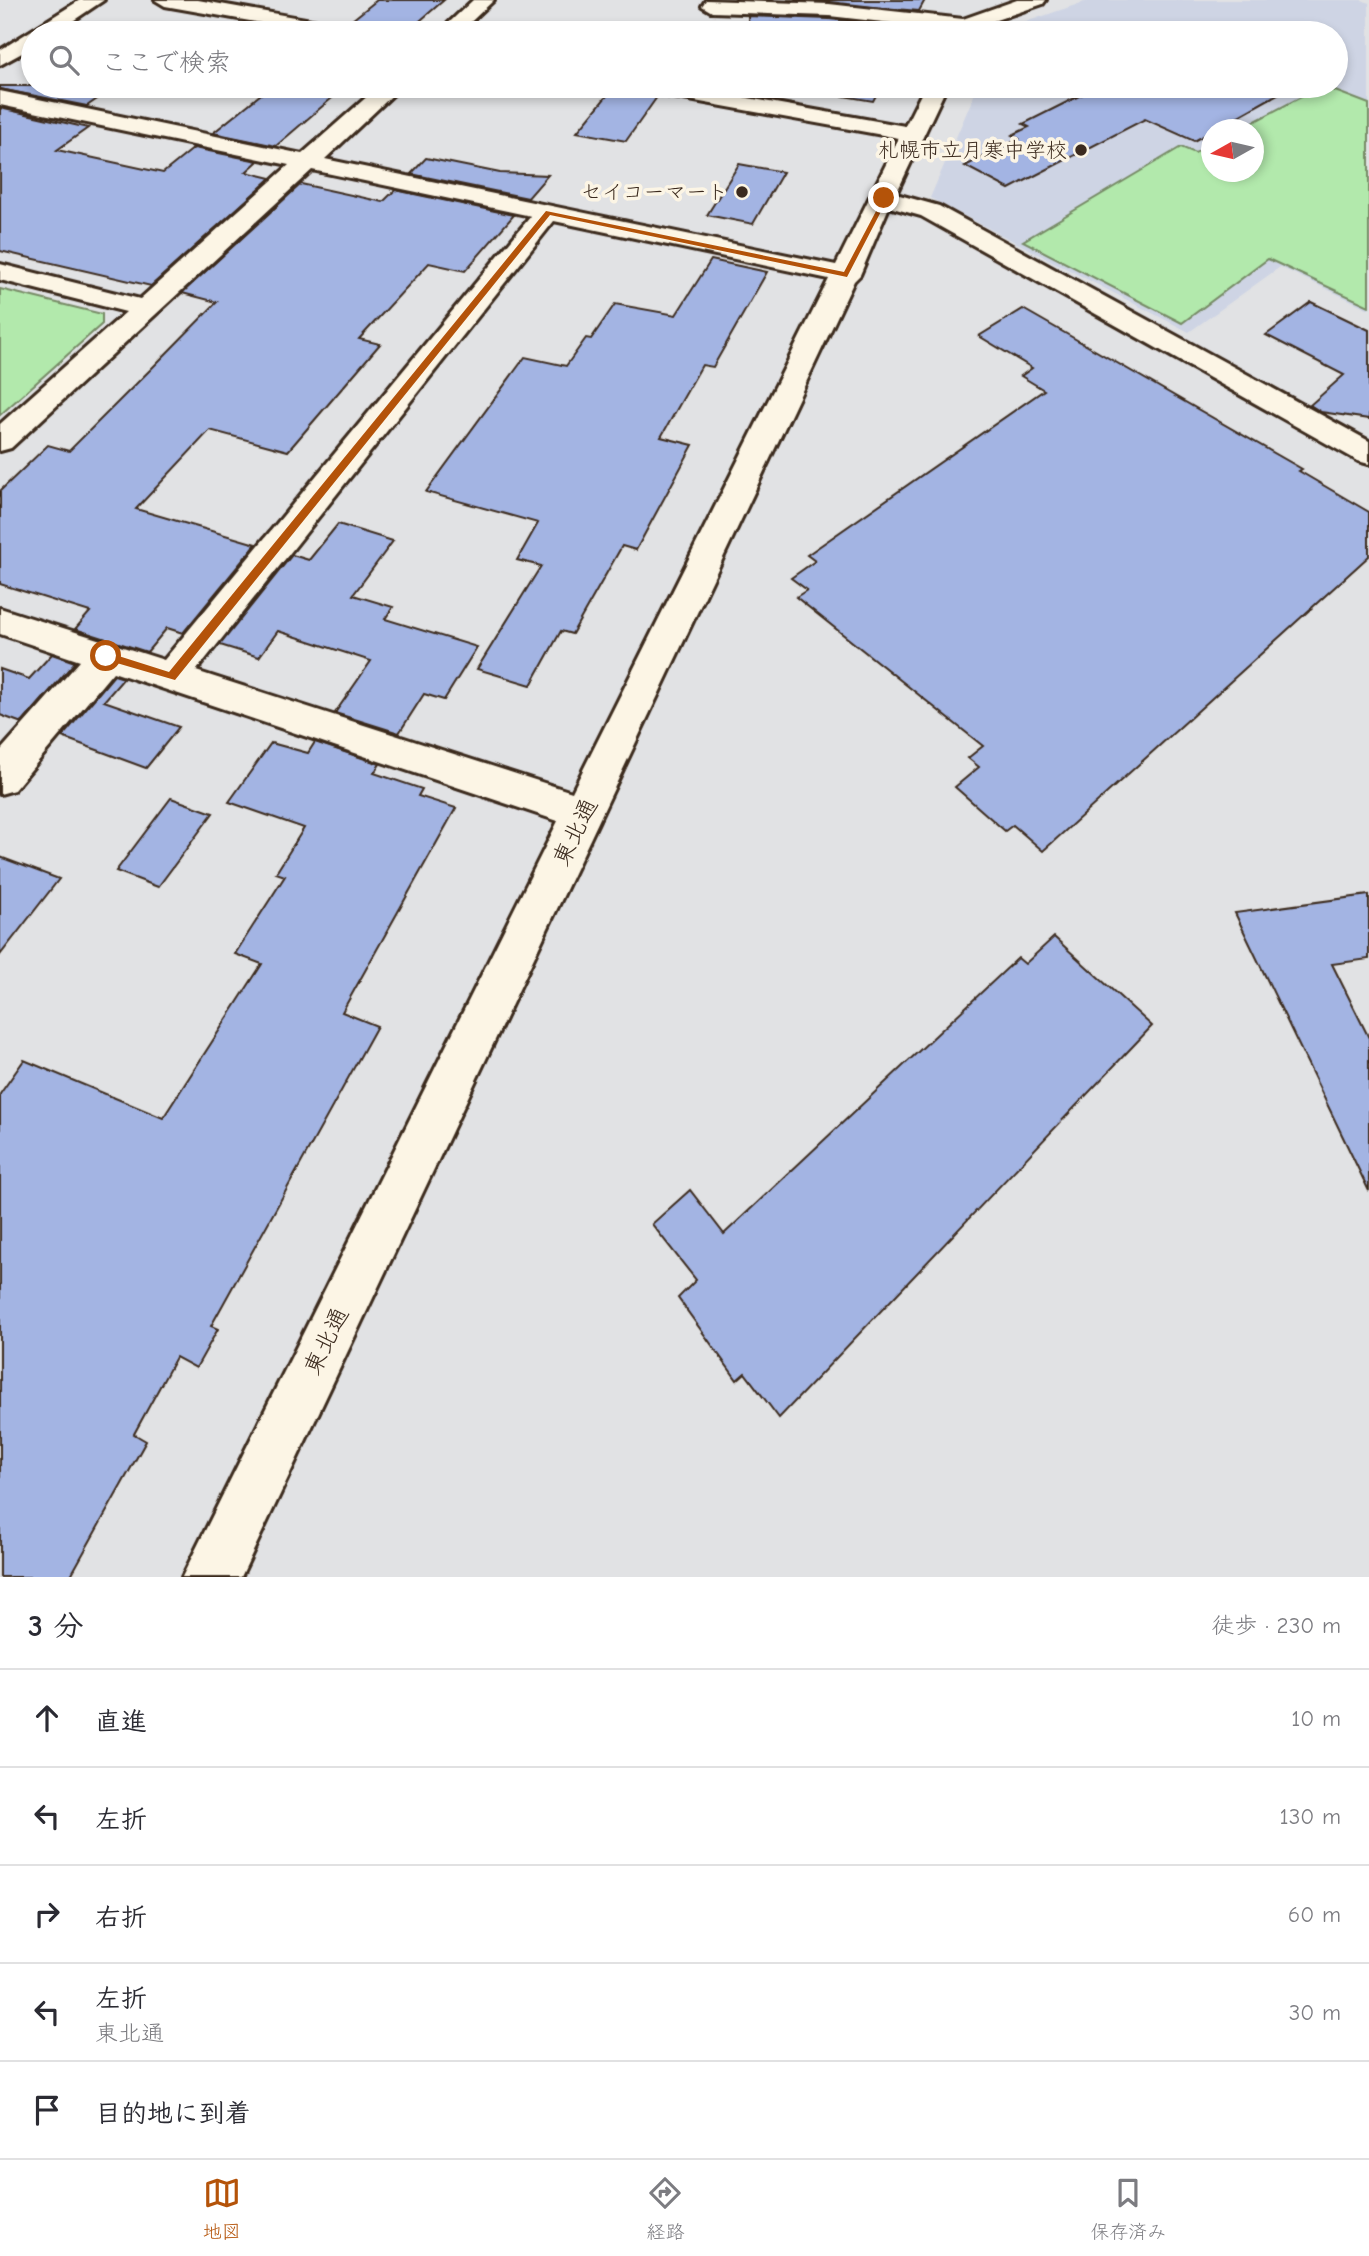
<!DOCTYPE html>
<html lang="ja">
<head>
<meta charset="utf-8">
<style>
  :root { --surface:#fff; --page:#f7f7f7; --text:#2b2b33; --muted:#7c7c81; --line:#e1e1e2; --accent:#b45309 }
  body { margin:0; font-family:"Comic Neue","Klee One",sans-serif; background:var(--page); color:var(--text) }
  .compass { position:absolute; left:1201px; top:119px; width:63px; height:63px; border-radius:50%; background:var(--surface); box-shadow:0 4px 10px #0003; rotate:262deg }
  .stop { position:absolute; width:21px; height:21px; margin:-16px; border:5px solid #b45309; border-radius:50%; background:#fff }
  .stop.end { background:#b45309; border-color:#fff; box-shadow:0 2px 7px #0008 }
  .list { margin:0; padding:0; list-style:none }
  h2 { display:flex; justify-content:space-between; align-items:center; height:91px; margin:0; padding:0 28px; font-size:30px }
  h2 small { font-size:23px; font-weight:400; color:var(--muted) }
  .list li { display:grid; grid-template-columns:46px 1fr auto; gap:21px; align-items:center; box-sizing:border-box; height:98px; padding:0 28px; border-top:2px solid var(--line) }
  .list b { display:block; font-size:26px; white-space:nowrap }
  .list p { margin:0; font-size:23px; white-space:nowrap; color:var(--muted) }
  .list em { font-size:23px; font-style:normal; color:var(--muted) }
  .icon { flex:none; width:38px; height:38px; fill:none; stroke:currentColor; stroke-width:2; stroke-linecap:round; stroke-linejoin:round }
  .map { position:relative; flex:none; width:1369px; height:1577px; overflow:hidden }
  .search { position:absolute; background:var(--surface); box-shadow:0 4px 10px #0003; left:21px; right:21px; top:21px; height:77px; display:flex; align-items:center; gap:18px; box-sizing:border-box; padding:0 24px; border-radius:38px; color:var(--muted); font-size:26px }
  .sheet { height:581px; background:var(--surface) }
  nav { display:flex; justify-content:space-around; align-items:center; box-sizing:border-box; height:98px; border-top:2px solid var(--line); background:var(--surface); font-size:19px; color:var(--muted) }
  nav a { display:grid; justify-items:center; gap:4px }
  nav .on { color:var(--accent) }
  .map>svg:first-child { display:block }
</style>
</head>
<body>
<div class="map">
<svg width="1369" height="1577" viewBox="0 0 1369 1577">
  <rect width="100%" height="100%" fill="#e1e2e4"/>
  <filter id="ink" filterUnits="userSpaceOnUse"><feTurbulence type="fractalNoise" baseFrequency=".0143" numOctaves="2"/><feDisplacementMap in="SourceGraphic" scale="14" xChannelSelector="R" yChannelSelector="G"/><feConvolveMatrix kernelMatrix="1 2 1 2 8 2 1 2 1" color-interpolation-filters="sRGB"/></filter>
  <g filter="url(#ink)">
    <path fill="#ced4e4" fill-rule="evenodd" d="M1090 0H1362L1369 3V309L1280 267 1189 332 930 198 978 86H1336V33H1004L1011 27ZM1212 130H1254V172H1212Z"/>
    <g fill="#b2e9ac" stroke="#768a65" stroke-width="2">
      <polygon points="1322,86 1369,104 1369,306 1268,259 1182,323 1023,241 1181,147 1195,153 1211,144 1212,172 1254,172 1254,130 1240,129"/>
      <polygon points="0,289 102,314 102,324 0,415"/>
    </g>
    <g fill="#a3b4e3" stroke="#3b2a1e" stroke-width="2">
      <polygon points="377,0 444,0 406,33 363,33 347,24"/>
      <polygon points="787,0 925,0 919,11"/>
      <polygon points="748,16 829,19 911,28 908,33 749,33"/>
      <polygon points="0,86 116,86 87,106 0,89"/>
      <polygon points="271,86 346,86 276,146 213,133"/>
      <polygon points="615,86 632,86 644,94 657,97 626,141 577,132"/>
      <polygon points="784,86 881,86 873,101"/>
      <polygon points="1073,86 1292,86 1194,141 1145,119 1009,189 965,166 1019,139 1012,135 1029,127 1023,124 1087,92"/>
      <polygon points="0,108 88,128 57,150 163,173 194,148 258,161 246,172 271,178 151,286 0,251"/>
      <polygon points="426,158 500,173 548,175 528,198 411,174"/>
      <polygon points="739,164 783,172 753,224 707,215"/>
      <polygon points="301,184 383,202 395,190 514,215 465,271 429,263 359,339 380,344 288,451 210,430 136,509 256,544 183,633 167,628 147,652 75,629 90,612 0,584 0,491 48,445 69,451 153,367 217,302 182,293"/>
      <polygon points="711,260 767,272 713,367 702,365 661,437 693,445 636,550 622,546 572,634 561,631 531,685 477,669 541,566 517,560 538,523 426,492 525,357 566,366 586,338 591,339 615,304 676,315"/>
      <polygon points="1311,302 1369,330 1369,419 1321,412 1310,405 1344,375 1266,335"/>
      <polygon points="1023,309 1302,469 1299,471 1369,512 1369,556 1043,851 1013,825 1005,831 955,787 979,767 968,758 983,746 796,597 807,590 791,578 815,561 807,555 1044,390 1021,376 1032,368 979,336"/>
      <polygon points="338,524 393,541 353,595 393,607 385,619 477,647 444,700 424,694 399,733 335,713 371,661 278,631 259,657 220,645 292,555 309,560"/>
      <polygon points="52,654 75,662 22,723 0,715 0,669 29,679"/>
      <polygon points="114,675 124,678 104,701 179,727 146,768 62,737"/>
      <polygon points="315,742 380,764 374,773 422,789 418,796 456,808 342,1012 377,1026 211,1326 218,1329 196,1368 176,1357 134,1434 146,1441 70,1577 0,1577 0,1094 24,1060 163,1118 262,964 235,954 285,876 276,873 304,828 229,802 271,743 308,753"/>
      <polygon points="171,798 213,813 158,887 116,871"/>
      <polygon points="0,857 59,879 0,955"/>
      <polygon points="1369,895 1369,959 1332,964 1369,1038 1369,1191 1235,913"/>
      <polygon points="1054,937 1152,1026 779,1418 745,1373 737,1380 678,1298 696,1280 652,1224 690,1190 724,1234 1018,958 1025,964"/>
    </g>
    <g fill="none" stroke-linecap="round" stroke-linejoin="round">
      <defs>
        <g id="minor">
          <polygon points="80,0 104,0 55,33 33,33 33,47 0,65 0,50"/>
          <polygon points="155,0 198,0 351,27 361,33 318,33 165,6"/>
          <polygon points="473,0 494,0 459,33 438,33"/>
          <polygon points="706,0 829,4 963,19 1017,0 1046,0 1043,4 964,31 829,16 712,12 702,6"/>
          <path d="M379 86H402L325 159 836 265 899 138 645 92 634 86H680L905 126 925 86H947L896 194 939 206 1369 441V464L1358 461 921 216 889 207 860 275 854 281 241 1577H182L558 821 113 672 14 790 0 794V751L80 661 0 634V608L164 660 531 216 312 170 11 448 0 451V424L126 312 0 280V264L140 299 289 165 0 105V91L302 154ZM554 221 829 279 572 792 196 671Z"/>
        </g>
      </defs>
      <use href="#minor" stroke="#3b2a1e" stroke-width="6"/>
      <use href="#minor" fill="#fcf5e5" fill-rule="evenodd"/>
    </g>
  </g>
  <polygon fill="#b45309" points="884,196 888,198 847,277 550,215 175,680 103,659 103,653 106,652 169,672 546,211 844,272"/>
  <g fill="#3b2a1e" stroke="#fcf5e5" stroke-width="2.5">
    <circle cx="1081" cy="150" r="7"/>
    <circle cx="742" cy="192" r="7"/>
  </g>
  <g text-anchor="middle" stroke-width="7" stroke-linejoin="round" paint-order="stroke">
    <g font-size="21" fill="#3b2a1e" stroke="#fcf5e5" text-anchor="end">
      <text x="1067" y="157">札幌市立月寒中学校</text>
      <text x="728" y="199">セイコーマート</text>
    </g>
    <g font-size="24" fill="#3b2a1e" stroke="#fcf5e5">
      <text transform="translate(575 832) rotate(-64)" y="8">東北通</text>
      <text transform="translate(326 1341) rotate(-64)" y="8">東北通</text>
    </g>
  </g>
</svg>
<svg class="compass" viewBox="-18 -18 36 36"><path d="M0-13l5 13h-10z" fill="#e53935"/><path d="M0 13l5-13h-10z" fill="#7c7c81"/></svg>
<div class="stop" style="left:106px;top:656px"></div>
<div class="stop end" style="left:884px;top:198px"></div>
<div class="search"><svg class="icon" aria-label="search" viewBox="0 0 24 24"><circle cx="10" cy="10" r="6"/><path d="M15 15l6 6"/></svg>ここで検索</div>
</div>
<section class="sheet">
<h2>3 分<small>徒歩 · 230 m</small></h2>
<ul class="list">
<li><svg class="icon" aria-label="ahead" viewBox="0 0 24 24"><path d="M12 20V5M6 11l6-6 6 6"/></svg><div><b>直進</b></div><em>10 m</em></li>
<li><svg class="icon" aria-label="left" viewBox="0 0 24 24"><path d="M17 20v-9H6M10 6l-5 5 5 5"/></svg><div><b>左折</b></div><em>130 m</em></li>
<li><svg class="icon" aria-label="right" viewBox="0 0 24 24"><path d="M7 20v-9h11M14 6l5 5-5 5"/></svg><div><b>右折</b></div><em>60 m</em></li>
<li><svg class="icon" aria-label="left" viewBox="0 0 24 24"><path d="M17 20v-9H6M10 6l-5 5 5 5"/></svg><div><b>左折</b><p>東北通</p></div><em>30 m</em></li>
<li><svg class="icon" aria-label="arrive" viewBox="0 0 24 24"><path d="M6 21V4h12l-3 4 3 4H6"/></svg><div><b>目的地に到着</b></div></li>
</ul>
</section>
<nav>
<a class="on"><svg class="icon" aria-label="map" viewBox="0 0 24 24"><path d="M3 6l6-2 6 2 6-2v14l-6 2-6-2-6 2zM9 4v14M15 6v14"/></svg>地図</a>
<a><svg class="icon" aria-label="directions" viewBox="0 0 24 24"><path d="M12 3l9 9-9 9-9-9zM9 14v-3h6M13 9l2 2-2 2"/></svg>経路</a>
<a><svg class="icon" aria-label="saved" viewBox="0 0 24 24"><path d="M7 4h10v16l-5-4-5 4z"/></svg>保存済み</a>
</nav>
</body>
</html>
